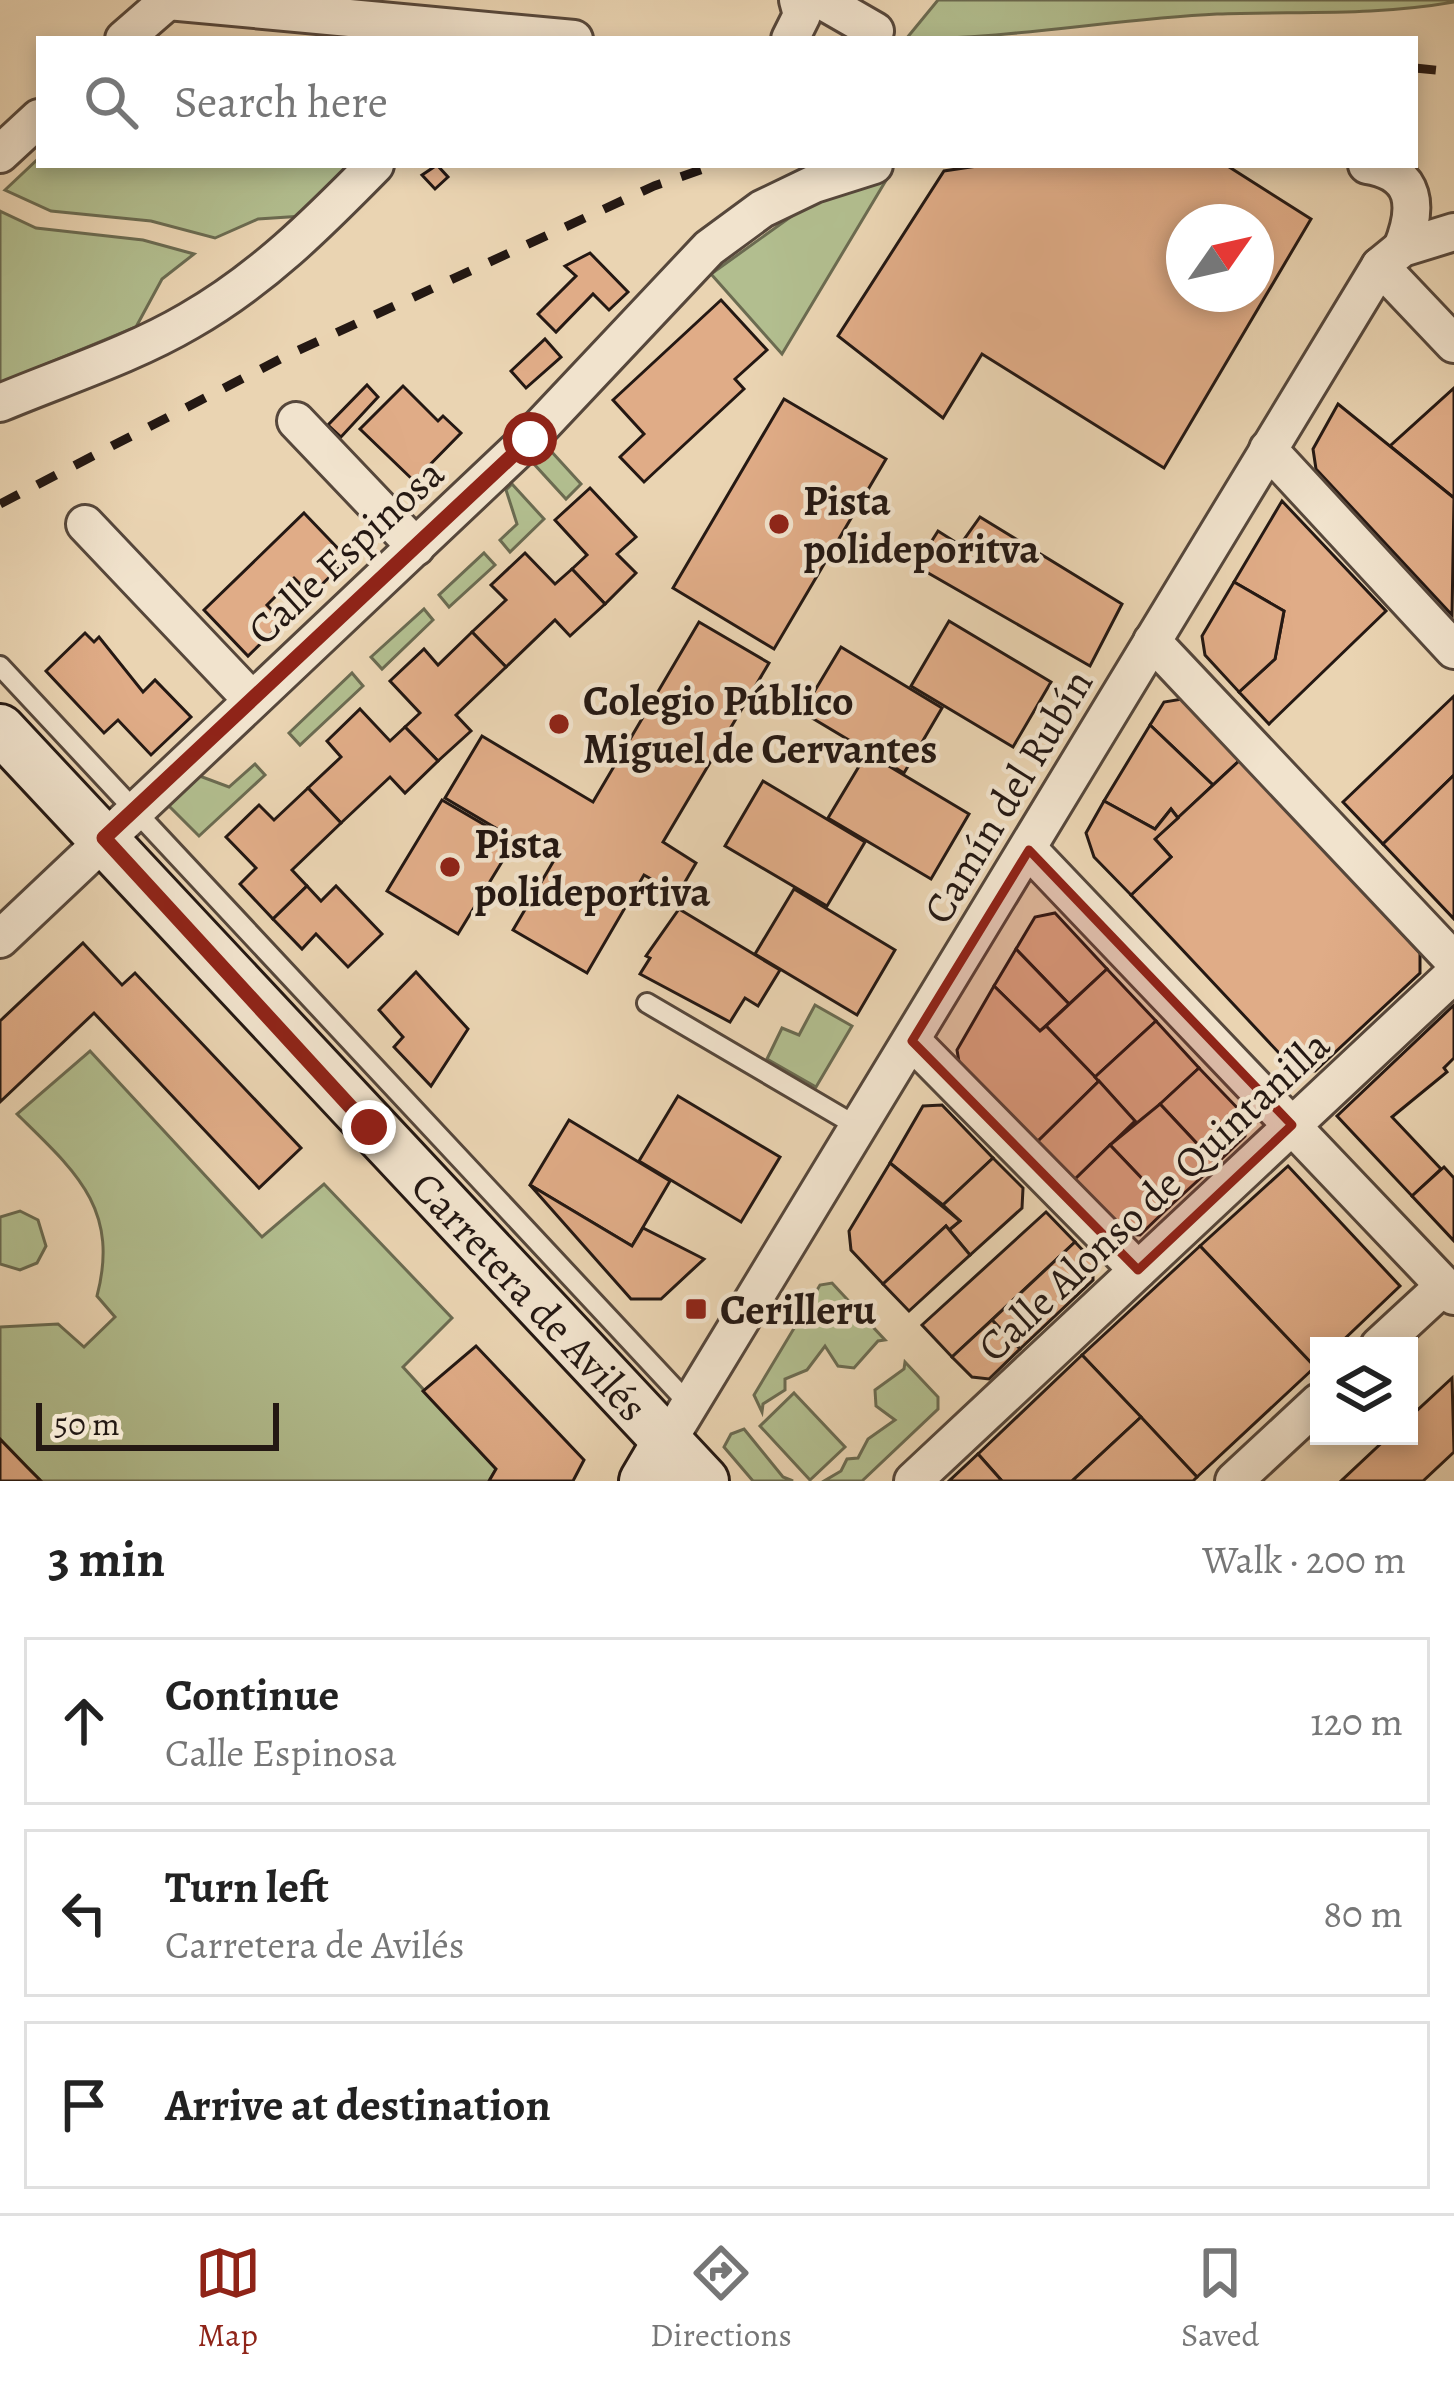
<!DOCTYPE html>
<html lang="en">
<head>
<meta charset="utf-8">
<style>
  :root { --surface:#fff; --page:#f6f6f6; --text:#222; --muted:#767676; --line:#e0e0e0; --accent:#8f2418 }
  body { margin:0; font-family:Alegreya,serif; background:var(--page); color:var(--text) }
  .controls { position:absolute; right:36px; bottom:36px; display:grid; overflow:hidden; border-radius:0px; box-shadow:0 6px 18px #0003 }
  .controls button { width:108px; height:108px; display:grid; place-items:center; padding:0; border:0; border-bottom:3px solid var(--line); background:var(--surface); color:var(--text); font:60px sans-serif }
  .compass { position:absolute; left:1166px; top:204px; width:108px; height:108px; border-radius:50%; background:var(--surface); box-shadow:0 6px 18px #0003; rotate:56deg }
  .scale { position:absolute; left:36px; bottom:30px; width:243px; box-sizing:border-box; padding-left:12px; border:6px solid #241813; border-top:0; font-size:33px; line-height:42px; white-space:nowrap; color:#241813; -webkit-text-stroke:9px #f1e3cd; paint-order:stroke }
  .stop { position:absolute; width:36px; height:36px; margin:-27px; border:9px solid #8f2418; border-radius:50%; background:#fff }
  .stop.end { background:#8f2418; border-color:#fff; box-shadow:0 3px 12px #0008 }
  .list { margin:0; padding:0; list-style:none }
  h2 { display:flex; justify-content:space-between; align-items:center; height:156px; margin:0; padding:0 48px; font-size:51px }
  h2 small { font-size:39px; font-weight:400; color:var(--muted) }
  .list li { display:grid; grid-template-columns:78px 1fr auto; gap:36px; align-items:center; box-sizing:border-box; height:168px; margin:0 24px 24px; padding:0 24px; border:3px solid var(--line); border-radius:0px }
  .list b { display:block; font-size:45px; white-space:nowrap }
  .list p { margin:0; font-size:39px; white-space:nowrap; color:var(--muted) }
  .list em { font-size:39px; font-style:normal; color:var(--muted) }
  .icon { flex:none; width:66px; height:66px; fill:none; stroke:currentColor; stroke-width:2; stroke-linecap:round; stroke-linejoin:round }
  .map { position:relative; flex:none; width:1454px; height:1481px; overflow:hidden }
  .search { position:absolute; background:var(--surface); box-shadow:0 6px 18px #0003; left:36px; right:36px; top:36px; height:132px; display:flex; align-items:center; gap:30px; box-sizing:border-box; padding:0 42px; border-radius:0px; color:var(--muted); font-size:45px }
  .sheet { height:732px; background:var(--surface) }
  nav { display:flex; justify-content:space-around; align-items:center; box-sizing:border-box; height:168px; border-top:3px solid var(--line); background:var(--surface); font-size:33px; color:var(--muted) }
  nav a { display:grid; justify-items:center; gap:6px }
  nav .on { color:var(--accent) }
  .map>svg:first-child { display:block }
</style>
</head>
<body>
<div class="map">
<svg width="1454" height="1481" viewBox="0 0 1454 1481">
  <rect width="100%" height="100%" fill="#ead4b2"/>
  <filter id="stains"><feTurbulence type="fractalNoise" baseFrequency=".00167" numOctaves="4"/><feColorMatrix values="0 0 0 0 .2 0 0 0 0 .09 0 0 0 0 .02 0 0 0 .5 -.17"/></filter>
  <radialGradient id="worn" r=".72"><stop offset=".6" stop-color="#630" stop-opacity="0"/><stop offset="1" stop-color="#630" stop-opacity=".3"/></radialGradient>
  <g fill="#b2be8f" stroke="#6b6b51" stroke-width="3">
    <path d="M938 0H1454V2C1375 16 1296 11 1217 14 1113 19 1011 39 906 39Z"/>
    <polygon points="39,158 39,165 351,165 303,216 258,219 215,238 151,221 51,211 5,190"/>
    <polygon points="888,177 782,354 711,274 810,203"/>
    <polygon points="0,211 36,228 143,240 194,254 162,279 136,327 0,383"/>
    <polygon points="550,450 581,484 566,499 534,464"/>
    <polygon points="512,484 544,519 510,552 500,540 517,524 506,490"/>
    <polygon points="484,553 495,565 449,607 439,595"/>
    <polygon points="424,609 433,620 382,669 371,657"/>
    <polygon points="352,673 363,686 300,745 289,733"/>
    <polygon points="255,764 265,775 199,836 166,803 197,775 229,787"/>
    <polygon points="815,1005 852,1026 816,1087 767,1059 782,1028 799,1035"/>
    <path d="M90 1051 262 1237 324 1184 452 1318 403 1367 496 1469 489 1481H41L0 1439V1327L58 1324 84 1347 115 1317 97 1296C120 1208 75 1171 17 1114Z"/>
    <polygon points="20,1211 38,1220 46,1246 37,1263 20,1270 0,1264 0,1217"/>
    <polygon points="832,1283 885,1340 878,1341 854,1368 838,1366 825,1346 807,1370 785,1379 785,1390 763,1404 762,1412 754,1395 820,1285"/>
    <polygon points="905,1362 938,1397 938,1409 862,1481 824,1481 841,1471 847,1459 858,1458 868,1439 895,1420 876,1406 875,1390 904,1369"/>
    <polygon points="794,1393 845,1447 810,1480 760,1426"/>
    <polygon points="744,1429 783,1477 793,1481 753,1481 724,1447 731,1434"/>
  </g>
  <g fill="#e0ac87" stroke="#241813" stroke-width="3" fill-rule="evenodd">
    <polygon points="437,165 448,177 435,189 422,175"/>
    <path d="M984 165H1226L1311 219 1164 468 982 354 943 418 838 336 944 171ZM1184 222H1256V294H1184Z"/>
    <polygon points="590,253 628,292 609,310 593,294 556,332 538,314 576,276 565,266"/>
    <polygon points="721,300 767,350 735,379 744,389 644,482 620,457 644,434 613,400"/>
    <polygon points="545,339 561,357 526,388 511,371"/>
    <polygon points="367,385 378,397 341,437 328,425"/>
    <polygon points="403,386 438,421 443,416 461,433 414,481 360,429"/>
    <polygon points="1454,388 1454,498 1390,446"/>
    <polygon points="784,399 886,459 774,649 673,588"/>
    <polygon points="1338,404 1454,498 1452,615 1316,469 1313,449"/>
    <polygon points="590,488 636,537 617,554 636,573 605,604 572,569 587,555 555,520"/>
    <polygon points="1282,501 1386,611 1269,724 1239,692 1275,659 1284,611 1234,582"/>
    <polygon points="304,513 348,559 311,595 294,578 267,605 283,622 248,656 204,610"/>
    <polygon points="980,517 1122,604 1090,666 916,566 938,531 960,545"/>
    <polygon points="525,553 555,584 572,569 605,604 570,636 555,620 506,667 472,632 506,600 491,585"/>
    <polygon points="1234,582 1284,611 1275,659 1239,692 1205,655 1202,636"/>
    <polygon points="949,621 1051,682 1013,747 911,686"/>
    <polygon points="699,622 769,663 663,842 696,863 678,894 644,875 587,973 513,930 553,862 445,798 482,736 593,802"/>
    <polygon points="472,632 506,667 456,715 471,731 438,761 405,727 420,713 390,681 424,649 438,665"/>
    <polygon points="85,633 94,642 99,637 143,692 155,680 191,717 151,755 118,720 104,733 46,671"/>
    <polygon points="841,647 942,708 904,773 802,712"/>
    <polygon points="1454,696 1454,775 1383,844 1343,802"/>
    <polygon points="1182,699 1240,760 1213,785 1150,725 1164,702"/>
    <polygon points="360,709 390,741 405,727 438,761 405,793 390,777 341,823 308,788 341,757 327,741"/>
    <polygon points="1150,725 1213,785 1178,818 1171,809 1155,829 1104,801"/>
    <polygon points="867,753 969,814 931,879 828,818"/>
    <polygon points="1240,760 1420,953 1420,973 1315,1071 1295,1070 1131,895 1171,857 1155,839"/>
    <polygon points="1454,775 1454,919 1383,844"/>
    <polygon points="763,781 865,842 827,906 725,846"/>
    <polygon points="308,788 341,823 292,870 307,886 273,919 240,884 256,868 226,837 259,805 274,820"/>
    <polygon points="442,800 514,842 458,934 387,891"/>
    <polygon points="1104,801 1155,829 1171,809 1178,818 1155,839 1171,857 1131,895 1094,857 1086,833"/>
    <polygon points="307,886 321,901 336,886 382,934 348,967 316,934 302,949 273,919"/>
    <polygon points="794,889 895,950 857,1015 755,954"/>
    <polygon points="679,909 780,970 758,1006 745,998 730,1022 640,974 650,958 646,956"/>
    <polygon points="1055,913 1107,969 1069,1004 1016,949 1035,917"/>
    <polygon points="83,943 122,985 135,973 301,1148 259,1188 94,1013 0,1102 0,1021"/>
    <polygon points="1016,949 1069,1004 1040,1031 994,986"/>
    <polygon points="1107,969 1156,1021 1095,1077 1046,1026"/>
    <polygon points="416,972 468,1029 431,1086 394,1047 403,1037 379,1010"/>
    <polygon points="994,986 1040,1031 1046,1026 1099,1081 1034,1145 960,1068 957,1050"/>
    <polygon points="1454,1005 1454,1058 1444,1068 1447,1072 1392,1117 1441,1169 1412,1196 1337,1116"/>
    <polygon points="1156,1021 1199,1068 1138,1125 1095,1077"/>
    <polygon points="1199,1068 1246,1117 1245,1136 1216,1164 1160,1104"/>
    <polygon points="1099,1081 1135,1121 1071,1183 1034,1145"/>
    <polygon points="678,1096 780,1157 741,1222 639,1161"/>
    <polygon points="1160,1104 1216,1164 1169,1207 1110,1145"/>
    <polygon points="942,1105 993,1158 943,1205 890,1163 923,1106"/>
    <polygon points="569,1120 670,1181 632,1246 530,1185"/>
    <polygon points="1110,1145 1169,1207 1140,1235 1121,1234 1071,1183"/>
    <polygon points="993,1158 1023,1188 1022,1208 970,1255 949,1230 960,1221 943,1205"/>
    <polygon points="890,1163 960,1221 949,1230 946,1226 883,1284 851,1250 849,1231"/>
    <polygon points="1288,1166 1400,1286 1337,1346 1319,1346 1315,1367 1200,1246"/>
    <polygon points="1444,1167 1454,1178 1454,1241 1412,1196"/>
    <polygon points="530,1185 632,1246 643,1228 704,1259 661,1299 631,1299"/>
    <polygon points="1046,1212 1075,1242 952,1357 922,1325"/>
    <polygon points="946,1226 970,1255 909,1311 883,1284"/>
    <polygon points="1075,1242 1093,1261 1093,1280 1020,1349 992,1320"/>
    <polygon points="1200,1246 1315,1367 1197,1477 1082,1355"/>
    <polygon points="992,1320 1020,1349 989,1379 972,1377 952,1357"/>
    <polygon points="476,1346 584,1460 573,1481 489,1481 496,1469 423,1391"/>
    <polygon points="1082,1355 1141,1417 1072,1481 1002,1481 978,1454"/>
    <polygon points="1452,1378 1454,1452 1423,1481 1341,1481 1389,1436 1409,1436 1409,1418"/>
    <polygon points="1141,1417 1197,1477 1193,1481 1072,1481"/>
    <polygon points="0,1439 28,1468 41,1481 0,1481"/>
    <polygon points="978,1454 1002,1481 949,1481"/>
  </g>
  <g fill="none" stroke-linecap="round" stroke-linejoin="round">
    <defs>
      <g id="lane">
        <polyline points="0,666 689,1404"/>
        <polyline points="647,1003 860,1128"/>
      </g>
      <g id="street">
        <polyline points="821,0 875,31"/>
        <polyline points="168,1 574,39"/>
        <polyline points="124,39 169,0"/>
        <polyline points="790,39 802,15 798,0"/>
        <polyline points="0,154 39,118"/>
        <path d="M1367 165C1418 173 1418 208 1402 248"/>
        <polyline points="1380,266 1454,344"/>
        <path d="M0 403C62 377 131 355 189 321 261 280 317 224 375 165"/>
        <polyline points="296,421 416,547"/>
        <polyline points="1268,449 1454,650"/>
        <polyline points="85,524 252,700"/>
        <polyline points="1152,641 1454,961"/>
        <polyline points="1029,850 1454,1296"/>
        <polyline points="0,939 529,439 709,248 762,209 814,184 874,165"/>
        <polyline points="912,1041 1138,1270"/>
        <polyline points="1379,1346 1444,1286"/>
        <polyline points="667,1442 1380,266 1402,248 1454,232"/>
        <polyline points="913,1481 1454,974"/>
        <polyline points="1234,1481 1319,1402"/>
      </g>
      <g id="secondary">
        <polyline points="0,729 704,1481"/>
        <polyline points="644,1481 667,1442"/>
      </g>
    </defs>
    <use href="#lane" stroke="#56473b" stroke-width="24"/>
    <use href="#street" stroke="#56473b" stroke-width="42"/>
    <use href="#secondary" stroke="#241813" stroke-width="54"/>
    <use href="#lane" stroke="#f1e3cd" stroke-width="18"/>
    <use href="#street" stroke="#f1e3cd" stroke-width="36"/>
    <use href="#secondary" stroke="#f1e3cd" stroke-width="48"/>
    <g stroke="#241813" stroke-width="9" stroke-dasharray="21 21" stroke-linecap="butt">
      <polyline points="1415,68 1454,72"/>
      <polyline points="0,504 286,356 654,186 715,165"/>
    </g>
  </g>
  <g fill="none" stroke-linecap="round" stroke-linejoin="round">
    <polyline stroke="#8f2418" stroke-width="15" points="369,1127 104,838 530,439"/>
  </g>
  <path fill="#8f2418" fill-opacity="0.2" stroke="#8f2418" stroke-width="9" stroke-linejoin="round" d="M1029 850 1292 1125 1138 1270 912 1041Z"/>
  <g fill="#8f2418" stroke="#f1e3cd" stroke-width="4.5">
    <circle cx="779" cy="524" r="12"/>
    <circle cx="559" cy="724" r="12"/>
    <circle cx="450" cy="867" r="12"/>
    <rect x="684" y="1297" width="24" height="24" rx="6"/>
  </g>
  <g text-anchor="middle" stroke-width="9" stroke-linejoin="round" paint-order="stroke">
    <g font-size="42" font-weight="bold" fill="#241813" stroke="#f1e3cd" text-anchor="start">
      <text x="803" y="515">Pista<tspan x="803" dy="48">polideporitva</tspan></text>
      <text x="583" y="715">Colegio Público<tspan x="583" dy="48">Miguel de Cervantes</tspan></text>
      <text x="474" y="858">Pista<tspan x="474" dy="48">polideportiva</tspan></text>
      <text x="720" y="1324">Cerilleru</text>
    </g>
    <g font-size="42" fill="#241813" stroke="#f1e3cd">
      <text transform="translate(345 551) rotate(-43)" y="15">Calle Espinosa</text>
      <text transform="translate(1007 796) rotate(-59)" y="15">Camín del Rubín</text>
      <text transform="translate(1153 1195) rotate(-43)" y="15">Calle Alonso de Quintanilla</text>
      <text transform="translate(530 1296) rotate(47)" y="15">Carretera de Avilés</text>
    </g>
  </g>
  <rect width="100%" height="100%" filter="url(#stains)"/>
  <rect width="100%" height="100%" fill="url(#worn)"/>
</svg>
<div class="controls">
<button><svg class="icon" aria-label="layers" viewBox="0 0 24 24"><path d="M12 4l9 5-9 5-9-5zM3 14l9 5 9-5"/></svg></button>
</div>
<svg class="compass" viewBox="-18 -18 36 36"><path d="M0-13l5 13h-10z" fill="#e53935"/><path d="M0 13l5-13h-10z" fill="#767676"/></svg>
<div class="scale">50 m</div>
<div class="stop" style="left:530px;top:439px"></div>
<div class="stop end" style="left:369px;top:1127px"></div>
<div class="search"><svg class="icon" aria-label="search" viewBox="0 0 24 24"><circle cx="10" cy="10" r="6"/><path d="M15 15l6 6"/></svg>Search here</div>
</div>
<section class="sheet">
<h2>3 min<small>Walk · 200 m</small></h2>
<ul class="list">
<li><svg class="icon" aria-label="ahead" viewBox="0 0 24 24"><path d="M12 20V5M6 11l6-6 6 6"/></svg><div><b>Continue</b><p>Calle Espinosa</p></div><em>120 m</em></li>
<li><svg class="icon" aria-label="left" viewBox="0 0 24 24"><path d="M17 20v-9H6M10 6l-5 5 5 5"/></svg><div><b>Turn left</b><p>Carretera de Avilés</p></div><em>80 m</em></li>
<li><svg class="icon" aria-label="arrive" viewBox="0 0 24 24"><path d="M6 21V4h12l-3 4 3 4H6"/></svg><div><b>Arrive at destination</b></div></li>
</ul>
</section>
<nav>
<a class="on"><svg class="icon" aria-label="map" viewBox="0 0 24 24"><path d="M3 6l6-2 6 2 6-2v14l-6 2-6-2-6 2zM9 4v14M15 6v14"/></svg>Map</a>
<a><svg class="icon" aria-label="directions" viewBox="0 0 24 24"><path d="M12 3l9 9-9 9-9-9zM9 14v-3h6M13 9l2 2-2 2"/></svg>Directions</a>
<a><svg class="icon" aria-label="saved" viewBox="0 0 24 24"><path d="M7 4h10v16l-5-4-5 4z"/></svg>Saved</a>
</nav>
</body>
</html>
